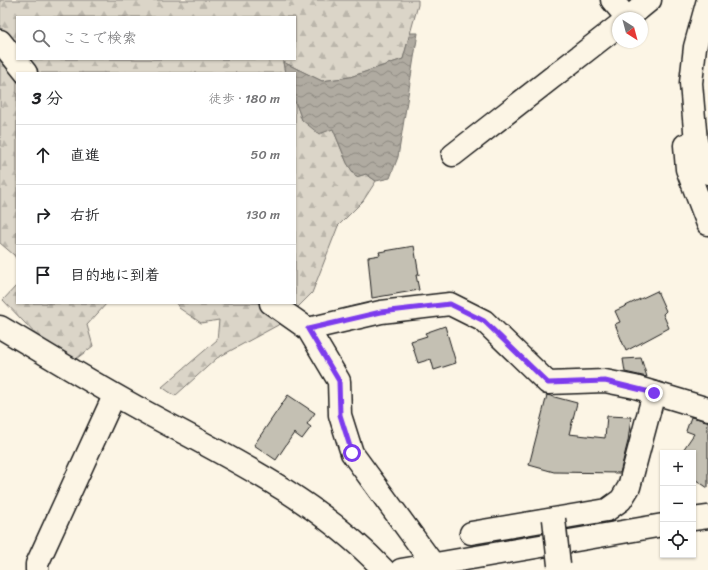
<!DOCTYPE html>
<html lang="ja">
<head>
<meta charset="utf-8">
<style>
  :root { --surface:#fff; --page:#f6f6f6; --text:#202124; --muted:#757577; --line:#e0e0e0 }
  body { margin:0; font-family:Sriracha,"Klee One",sans-serif; background:var(--page); color:var(--text) }
  .controls { position:absolute; right:12px; bottom:12px; display:grid; overflow:hidden; border-radius:0px; box-shadow:0 1px 3px #0004 }
  .controls button { width:36px; height:36px; display:grid; place-items:center; padding:0; border:0; border-bottom:1px solid var(--line); background:var(--surface); color:var(--text); font:20px sans-serif }
  .compass { position:absolute; left:612px; top:12px; width:36px; height:36px; border-radius:50%; background:var(--surface); box-shadow:0 1px 3px #0004; rotate:144deg }
  .stop { position:absolute; width:12px; height:12px; margin:-9px; border:3px solid #7c3aed; border-radius:50%; background:#fff }
  .stop.end { background:#7c3aed; border-color:#fff; box-shadow:0 1px 4px #0008 }
  .list { margin:0; padding:0; list-style:none }
  h2 { display:flex; justify-content:space-between; align-items:center; height:52px; margin:0; padding:0 16px; font-size:17px }
  h2 small { font-size:13px; font-weight:400; color:var(--muted) }
  .list li { display:grid; grid-template-columns:26px 1fr auto; gap:12px; align-items:center; box-sizing:border-box; height:60px; padding:0 16px; border-top:1px solid var(--line) }
  .list b { display:block; font-size:15px; white-space:nowrap }
  .list em { font-size:13px; font-style:normal; color:var(--muted) }
  .icon { flex:none; width:22px; height:22px; fill:none; stroke:currentColor; stroke-width:2; stroke-linecap:round; stroke-linejoin:round }
  .map { position:relative; flex:none; width:708px; height:570px; overflow:hidden }
  .search { position:absolute; background:var(--surface); box-shadow:0 1px 3px #0004; left:16px; top:16px; width:280px; height:44px; display:flex; align-items:center; gap:10px; box-sizing:border-box; padding:0 14px; border-radius:0px; color:var(--muted); font-size:15px }
  .panel { position:absolute; background:var(--surface); box-shadow:0 1px 3px #0004; left:16px; top:72px; width:280px; height:232px; border-radius:0px }
  .map>svg:first-child { display:block }
</style>
</head>
<body>
<div class="map">
<svg width="708" height="570" viewBox="0 0 708 570">
  <defs>
    <pattern id="forest-firs" width="22" height="20" patternUnits="userSpaceOnUse"><rect width="22" height="20" fill="#dbd5c8"/><path d="M5 1l3.5 6h-7zM16 11l3.5 6h-7z" fill="#bbb6ab"/></pattern>
    <pattern id="water-waves" width="16" height="10" patternUnits="userSpaceOnUse"><rect width="16" height="10" fill="#b0aba1"/><path d="M0 5q4-4 8 0t8 0" fill="none" stroke="#8e8a82"/></pattern>
  </defs>
  <rect width="100%" height="100%" fill="#fcf5e5"/>
  <filter id="ink" filterUnits="userSpaceOnUse"><feTurbulence type="fractalNoise" baseFrequency=".025" numOctaves="2"/><feDisplacementMap in="SourceGraphic" scale="8" xChannelSelector="R" yChannelSelector="G"/><feConvolveMatrix kernelMatrix="1 2 1 2 8 2 1 2 1" color-interpolation-filters="sRGB"/></filter>
  <g filter="url(#ink)">
    <g fill="url(#forest-firs)" stroke="#7c7872" fill-rule="evenodd">
      <path d="M0 0H418V5L403 59 350 77 322 81 283 62 285 73H17V260L14 255 0 243ZM17 17H295V59H17Z"/>
      <polygon points="295,101 302,120 333,129 347,163 356,177 366,174 376,181 363,201 338,226 312,293 296,309 289,303 295,303"/>
      <polygon points="17,285 17,303 107,303 87,325 93,346 76,359 42,341 3,300"/>
      <polygon points="176,303 259,303 280,324 217,358 175,396 162,387 217,340 219,320 201,323 179,308"/>
    </g>
    <polygon fill="url(#water-waves)" stroke="#75726c" points="410,33 418,33 398,157 390,178 376,181 366,174 356,177 347,163 333,129 319,134 302,120 295,101 295,73 285,73 283,62 322,81 350,77 403,59"/>
    <g fill="#c4c0b3" stroke="#1c1c1c">
      <polygon points="414,246 419,275 416,275 419,290 372,298 368,257 380,255 379,252"/>
      <polygon points="657,291 666,311 663,314 669,328 626,351 615,324 620,322 615,311"/>
      <polygon points="445,326 456,363 434,370 431,359 418,363 411,341 427,336 425,333"/>
      <polygon points="641,358 647,377 625,372 623,359"/>
      <polygon points="288,395 315,413 307,424 311,427 302,439 294,433 276,460 254,445"/>
      <polygon points="547,395 577,403 569,434 605,438 607,416 631,417 628,441 620,473 554,472 529,465"/>
      <polygon points="691,417 708,421 708,488 693,478 693,453 681,453 694,434 686,431"/>
    </g>
    <g fill="none" stroke-linecap="round" stroke-linejoin="round">
      <defs>
        <g id="minor">
          <polyline points="612,0 627,18"/>
          <polyline points="628,18 650,0"/>
          <polyline points="0,41 26,73"/>
          <polyline points="696,142 685,145 687,169 708,224"/>
          <polyline points="453,155 618,26"/>
          <polyline points="271,303 308,329 339,381 340,415 352,453 433,564 441,570"/>
          <path d="M0 327C49 356 97 386 147 413 230 458 318 500 384 570"/>
          <polyline points="308,329 381,312 450,304 484,321 548,383 605,381 635,387 708,409"/>
          <polyline points="693,519 708,517"/>
          <polyline points="471,533 607,510 621,500 629,487 654,393"/>
          <polyline points="37,570 37,564 114,396"/>
          <polyline points="401,570 663,525"/>
        </g>
        <polyline id="major" points="708,0 695,47 691,83 696,142 708,173"/>
      </defs>
      <use href="#minor" stroke="#1c1c1c" stroke-width="25"/>
      <use href="#major" stroke="#1c1c1c" stroke-width="25"/>
      <use href="#minor" stroke="#fcf5e5" stroke-width="22"/>
      <use href="#major" stroke="#fcf5e5" stroke-width="22"/>
      <defs>
        <polyline id="minor-bridge" points="554,519 559,565"/>
      </defs>
      <use href="#minor-bridge" stroke="#1c1c1c" stroke-width="25" stroke-linecap="butt"/>
      <use href="#minor-bridge" stroke="#fcf5e5" stroke-width="22"/>
    </g>
  </g>
  <g fill="none" stroke-linecap="round" stroke-linejoin="round" filter="url(#ink)">
    <polyline stroke="#7c3aed" stroke-width="5" points="352,453 340,415 339,381 308,329 381,312 450,304 484,321 548,383 605,381 654,393"/>
  </g>
</svg>
<div class="controls">
<button>+</button>
<button>−</button>
<button><svg class="icon" aria-label="locate" viewBox="0 0 24 24"><circle cx="12" cy="12" r="6"/><path d="M12 2v4M12 18v4M2 12h4M18 12h4"/></svg></button>
</div>
<svg class="compass" viewBox="-18 -18 36 36"><path d="M0-13l5 13h-10z" fill="#e53935"/><path d="M0 13l5-13h-10z" fill="#757577"/></svg>
<div class="stop" style="left:352px;top:453px"></div>
<div class="stop end" style="left:654px;top:393px"></div>
<div class="search"><svg class="icon" aria-label="search" viewBox="0 0 24 24"><circle cx="10" cy="10" r="6"/><path d="M15 15l6 6"/></svg>ここで検索</div>
<section class="panel">
<h2>3 分<small>徒歩 · 180 m</small></h2>
<ul class="list">
<li><svg class="icon" aria-label="ahead" viewBox="0 0 24 24"><path d="M12 20V5M6 11l6-6 6 6"/></svg><div><b>直進</b></div><em>50 m</em></li>
<li><svg class="icon" aria-label="right" viewBox="0 0 24 24"><path d="M7 20v-9h11M14 6l5 5-5 5"/></svg><div><b>右折</b></div><em>130 m</em></li>
<li><svg class="icon" aria-label="arrive" viewBox="0 0 24 24"><path d="M6 21V4h12l-3 4 3 4H6"/></svg><div><b>目的地に到着</b></div></li>
</ul>
</section>
</div>
</body>
</html>
